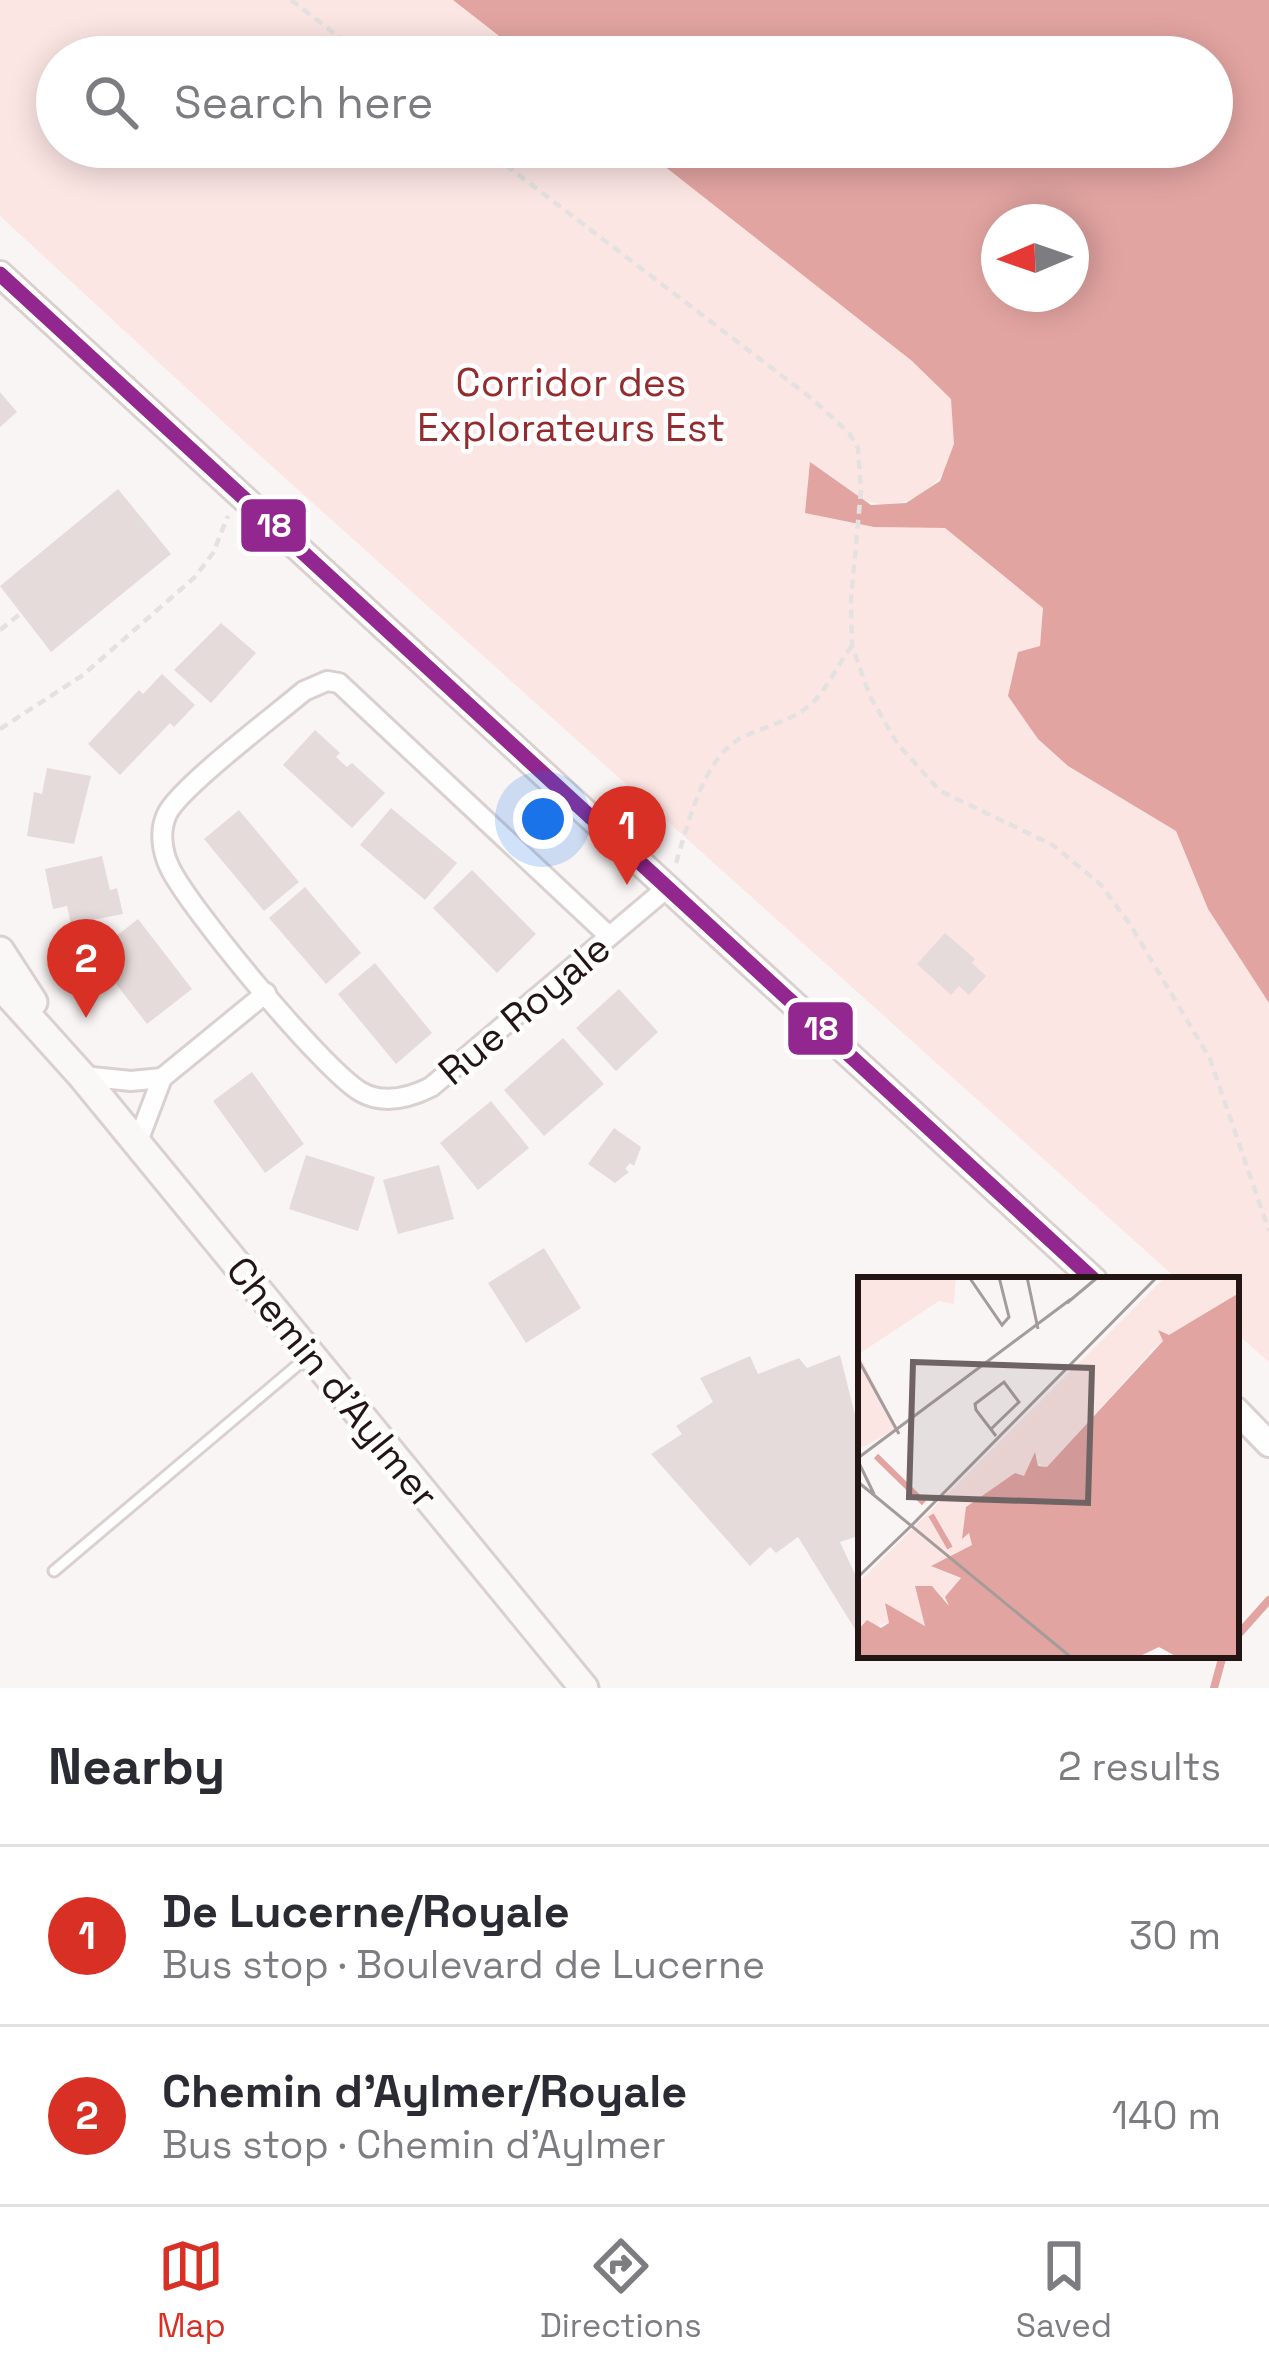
<!DOCTYPE html>
<html lang="en">
<head>
<meta charset="utf-8">
<style>
  :root { --surface:#fff; --page:#f7f7f7; --text:#2b2b33; --muted:#7c7c81; --line:#e1e1e2; --accent:#d93025 }
  body { margin:0; font-family:"Space Grotesk",sans-serif; background:var(--page); color:var(--text) }
  .compass { position:absolute; left:981px; top:204px; width:108px; height:108px; border-radius:50%; background:var(--surface); box-shadow:0 6px 30px #0003; rotate:268deg }
  .you { position:absolute; left:543px; top:819px; width:42px; height:42px; margin:-30px; border:9px solid #fff; border-radius:50%; background:#1a73e8; box-shadow:0 0 0 18px #1a73e833 }
  .badge { display:grid; place-items:center; width:78px; height:78px; border-radius:50%; background:var(--accent); color:#fff; font-size:39px; font-weight:700 }
  .pin { position:absolute; translate:-50% -99px; filter:drop-shadow(0 3px 6px #0008) }
  .pin::after { content:''; position:absolute; top:63px; width:42px; height:36px; background:inherit; clip-path:polygon(0 0,100% 0,50% 100%) }
  .list { margin:0; padding:0; list-style:none }
  h2 { display:flex; justify-content:space-between; align-items:center; height:156px; margin:0; padding:0 48px; font-size:51px }
  h2 small { font-size:39px; font-weight:400; color:var(--muted) }
  .list li { display:grid; grid-template-columns:78px 1fr auto; gap:36px; align-items:center; box-sizing:border-box; height:180px; padding:0 48px; border-top:3px solid var(--line) }
  .list b { display:block; font-size:45px; white-space:nowrap }
  .list p { margin:0; font-size:39px; white-space:nowrap; color:var(--muted) }
  .list em { font-size:39px; font-style:normal; color:var(--muted) }
  .icon { flex:none; width:66px; height:66px; fill:none; stroke:currentColor; stroke-width:2; stroke-linecap:round; stroke-linejoin:round }
  .map { position:relative; flex:none; width:1269px; height:1688px; overflow:hidden }
  .search { position:absolute; background:var(--surface); box-shadow:0 6px 30px #0003; left:36px; right:36px; top:36px; height:132px; display:flex; align-items:center; gap:30px; box-sizing:border-box; padding:0 42px; border-radius:66px; color:var(--muted); font-size:45px }
  .sheet { height:516px; background:var(--surface) }
  nav { display:flex; justify-content:space-around; align-items:center; box-sizing:border-box; height:168px; border-top:3px solid var(--line); background:var(--surface); font-size:33px; color:var(--muted) }
  nav a { display:grid; justify-items:center; gap:6px }
  nav .on { color:var(--accent) }
  .map>svg:first-child { display:block }
</style>
</head>
<body>
<div class="map">
<svg width="1269" height="1688" viewBox="0 0 1269 1688">
  <rect width="100%" height="100%" fill="#faf5f5"/>
  <path fill="#fce6e4" d="M0 0H453L526 57H57V147H640L912 361 952 399C952 413 956 432 954 446 944 493 894 519 853 495L874 527 945 528 1043 608 1040 647 1068 766 1176 830 1208 909 1269 1003V1362L1236 1333V1280H1178L246 443 0 216Z"/>
  <path fill="#e2a4a1" fill-rule="evenodd" d="M453 0H1269V1003L1208 909 1176 831 1068 766 1038 739 1008 696 1018 652 1040 646 1043 608 945 528 874 527 805 513 810 462 871 505 906 503 940 481 954 444 951 399 912 361 640 147H1212V57H526ZM999 222H1071V294H999Z"/>
  <g fill="none" stroke-linecap="round" stroke-linejoin="round">
    <g stroke="#e2a4a1" stroke-width="8">
      <polyline points="1236,1637 1269,1600"/>
      <polyline points="1214,1688 1223,1655"/>
    </g>
  </g>
  <g fill="#e6dbdb">
    <polygon points="0,392 17,412 0,427"/>
    <polygon points="118,489 171,554 51,652 0,586"/>
    <polygon points="221,623 256,653 211,703 174,670"/>
    <polygon points="162,674 195,705 174,727 170,723 120,775 88,744 139,690 143,694"/>
    <polygon points="315,730 340,753 336,757 347,767 352,763 385,793 352,828 283,765"/>
    <polygon points="47,768 91,776 74,844 27,836 34,792 42,794"/>
    <polygon points="391,808 457,863 425,900 360,845"/>
    <polygon points="239,810 299,882 264,911 204,839"/>
    <polygon points="102,856 110,890 117,888 123,914 71,924 67,906 53,909 45,869"/>
    <polygon points="472,870 536,934 497,973 433,908"/>
    <polygon points="305,887 361,953 326,984 269,918"/>
    <polygon points="138,919 192,989 147,1024 93,954"/>
    <polygon points="945,933 975,959 972,963 986,976 969,995 959,986 951,995 917,964"/>
    <polygon points="375,963 432,1033 396,1064 338,994"/>
    <polygon points="619,989 658,1032 616,1071 576,1028"/>
    <polygon points="563,1038 604,1084 544,1136 504,1090"/>
    <polygon points="252,1072 304,1144 265,1173 213,1101"/>
    <polygon points="491,1101 529,1148 478,1190 440,1143"/>
    <polygon points="614,1128 641,1147 634,1166 630,1163 625,1169 629,1172 615,1183 588,1164"/>
    <polygon points="306,1155 375,1177 358,1231 289,1209"/>
    <polygon points="439,1165 454,1219 398,1234 383,1180"/>
    <polygon points="544,1248 581,1308 526,1343 488,1283"/>
    <polygon points="840,1355 861,1439 861,1535 840,1542 861,1587 861,1639 798,1537 776,1553 770,1547 750,1566 651,1454 682,1434 676,1426 713,1402 700,1378 750,1356 758,1374 799,1358 807,1368"/>
  </g>
  <g fill="none" stroke-linecap="round" stroke-linejoin="round">
    <defs>
      <polyline id="service" points="54,1571 306,1358"/>
      <g id="minor">
        <path d="M609 936 339 683 327 681 304 691C277 714 179 788 167 814 159 831 162 852 170 868 189 908 324 1071 361 1092 384 1105 409 1098 431 1087L668 887"/>
        <polyline points="82,1076 131,1081 162,1078"/>
        <polyline points="137,1144 162,1078 266,993"/>
      </g>
      <g id="tertiary">
        <polyline points="0,274 1094,1280"/>
        <polyline points="1236,1410 1269,1444"/>
      </g>
      <g id="secondary">
        <polyline points="0,951 33,1002"/>
        <polyline points="0,985 82,1076 584,1688"/>
      </g>
    </defs>
    <use href="#service" stroke="#dad0d0" stroke-width="15"/>
    <use href="#minor" stroke="#dad0d0" stroke-width="24"/>
    <use href="#tertiary" stroke="#dad0d0" stroke-width="30"/>
    <use href="#secondary" stroke="#dad0d0" stroke-width="33"/>
    <g stroke="#e4e1e1" stroke-width="4.5" stroke-dasharray="9 6" stroke-linecap="butt">
      <polyline points="291,0 365,57"/>
      <polyline points="482,147 811,398 849,433 858,448 861,490 851,599 852,646 870,696 897,743 940,791 1053,845 1101,885 1131,926 1210,1059 1269,1231"/>
      <polyline points="0,630 20,614"/>
      <polyline points="0,729 83,675 195,577 213,553 228,516"/>
      <path d="M676 863C688 825 702 761 739 739 767 724 801 721 821 693 832 679 840 661 852 646"/>
    </g>
    <use href="#service" stroke="#fefefe" stroke-width="9"/>
    <use href="#minor" stroke="#fefefe" stroke-width="18"/>
    <use href="#tertiary" stroke="#fefefe" stroke-width="24"/>
    <use href="#secondary" stroke="#faf7f7" stroke-width="27"/>
    <defs>
      <polyline id="bus-1" points="0,274 1094,1280"/>
    </defs>
    <use href="#bus-1" stroke="#fff" stroke-width="24"/>
    <use href="#bus-1" stroke="#922790" stroke-width="15"/>
  </g>
  <g text-anchor="middle" stroke-width="9" stroke-linejoin="round" paint-order="stroke">
    <g font-size="39" fill="#942c2f" stroke="#fff">
      <text x="571" y="396">Corridor des<tspan x="571" dy="45">Explorateurs Est</tspan></text>
    </g>
    <g font-size="39" fill="#241515" stroke="#fff">
      <text transform="translate(524 1009) rotate(-40)" y="14">Rue Royale</text>
      <text transform="translate(333 1382) rotate(51)" y="14">Chemin d'Aylmer</text>
    </g>
  </g>
  <g transform="translate(858 1277)">
    <rect width="381" height="381" fill="#faf5f5"/>
    <path d="M0 0H98L96 27 81 24 1 77 39 151 0 173ZM307 0H381V16L296 71 189 191 178 185 182 176 166 200 149 202 108 231 114 268 73 289 103 302 88 320 92 328 74 309 57 310 68 349 27 327 31 346 0 353V306Z" fill="#fce6e4"/>
    <path d="M381 16V381H321L301 370 278 381H0V353L9 343 23 351 31 346 27 326 67 349 57 309H74L91 329 87 320 103 301 73 289 114 268 111 256 104 262 108 230 157 196 166 199 177 175 180 189 189 190 305 64 300 53 311 58Z" fill="#e2a4a1"/>
    <path fill="none" stroke="#e2a4a1" stroke-width="6" d="M18 179 66 226M73 238 92 271"/>
    <path fill="none" stroke="#a49b9b" stroke-width="3" d="M111 0 144 48 151 40 141 0M169 0 180 52M209 26 240 0M0 82 41 157M133 152 161 125 146 105 117 127 118 133 138 159M0 181 213 22M0 184 16 217M0 205 214 381M53 249 299 0M0 300 53 249"/>
    <path fill="#6f6363" fill-opacity="0.15" stroke="#6f6363" stroke-width="6" d="M55 85 234 91 230 226 51 220Z"/>
    <rect width="381" height="381" fill="none" stroke="#241515" stroke-width="6"/>
  </g>
  <g stroke="#fff" stroke-width="4.5">
    <rect x="239" y="497" width="69" height="57" rx="12" fill="#922790"/>
    <rect x="786" y="1000" width="69" height="57" rx="12" fill="#922790"/>
  </g>
  <g font-size="33" text-anchor="middle" font-weight="bold" fill="#fff">
    <text x="274" y="537">18</text>
    <text x="821" y="1040">18</text>
  </g>
</svg>
<svg class="compass" viewBox="-18 -18 36 36"><path d="M0-13l5 13h-10z" fill="#e53935"/><path d="M0 13l5-13h-10z" fill="#7c7c81"/></svg>
<div class="you"></div>
<div class="pin badge" style="left:627px;top:885px">1</div>
<div class="pin badge" style="left:86px;top:1018px">2</div>
<div class="search"><svg class="icon" aria-label="search" viewBox="0 0 24 24"><circle cx="10" cy="10" r="6"/><path d="M15 15l6 6"/></svg>Search here</div>
</div>
<section class="sheet">
<h2>Nearby<small>2 results</small></h2>
<ul class="list">
<li><span class="badge">1</span><div><b>De Lucerne/Royale</b><p>Bus stop · Boulevard de Lucerne</p></div><em>30 m</em></li>
<li><span class="badge">2</span><div><b>Chemin d'Aylmer/Royale</b><p>Bus stop · Chemin d'Aylmer</p></div><em>140 m</em></li>
</ul>
</section>
<nav>
<a class="on"><svg class="icon" aria-label="map" viewBox="0 0 24 24"><path d="M3 6l6-2 6 2 6-2v14l-6 2-6-2-6 2zM9 4v14M15 6v14"/></svg>Map</a>
<a><svg class="icon" aria-label="directions" viewBox="0 0 24 24"><path d="M12 3l9 9-9 9-9-9zM9 14v-3h6M13 9l2 2-2 2"/></svg>Directions</a>
<a><svg class="icon" aria-label="saved" viewBox="0 0 24 24"><path d="M7 4h10v16l-5-4-5 4z"/></svg>Saved</a>
</nav>
</body>
</html>
